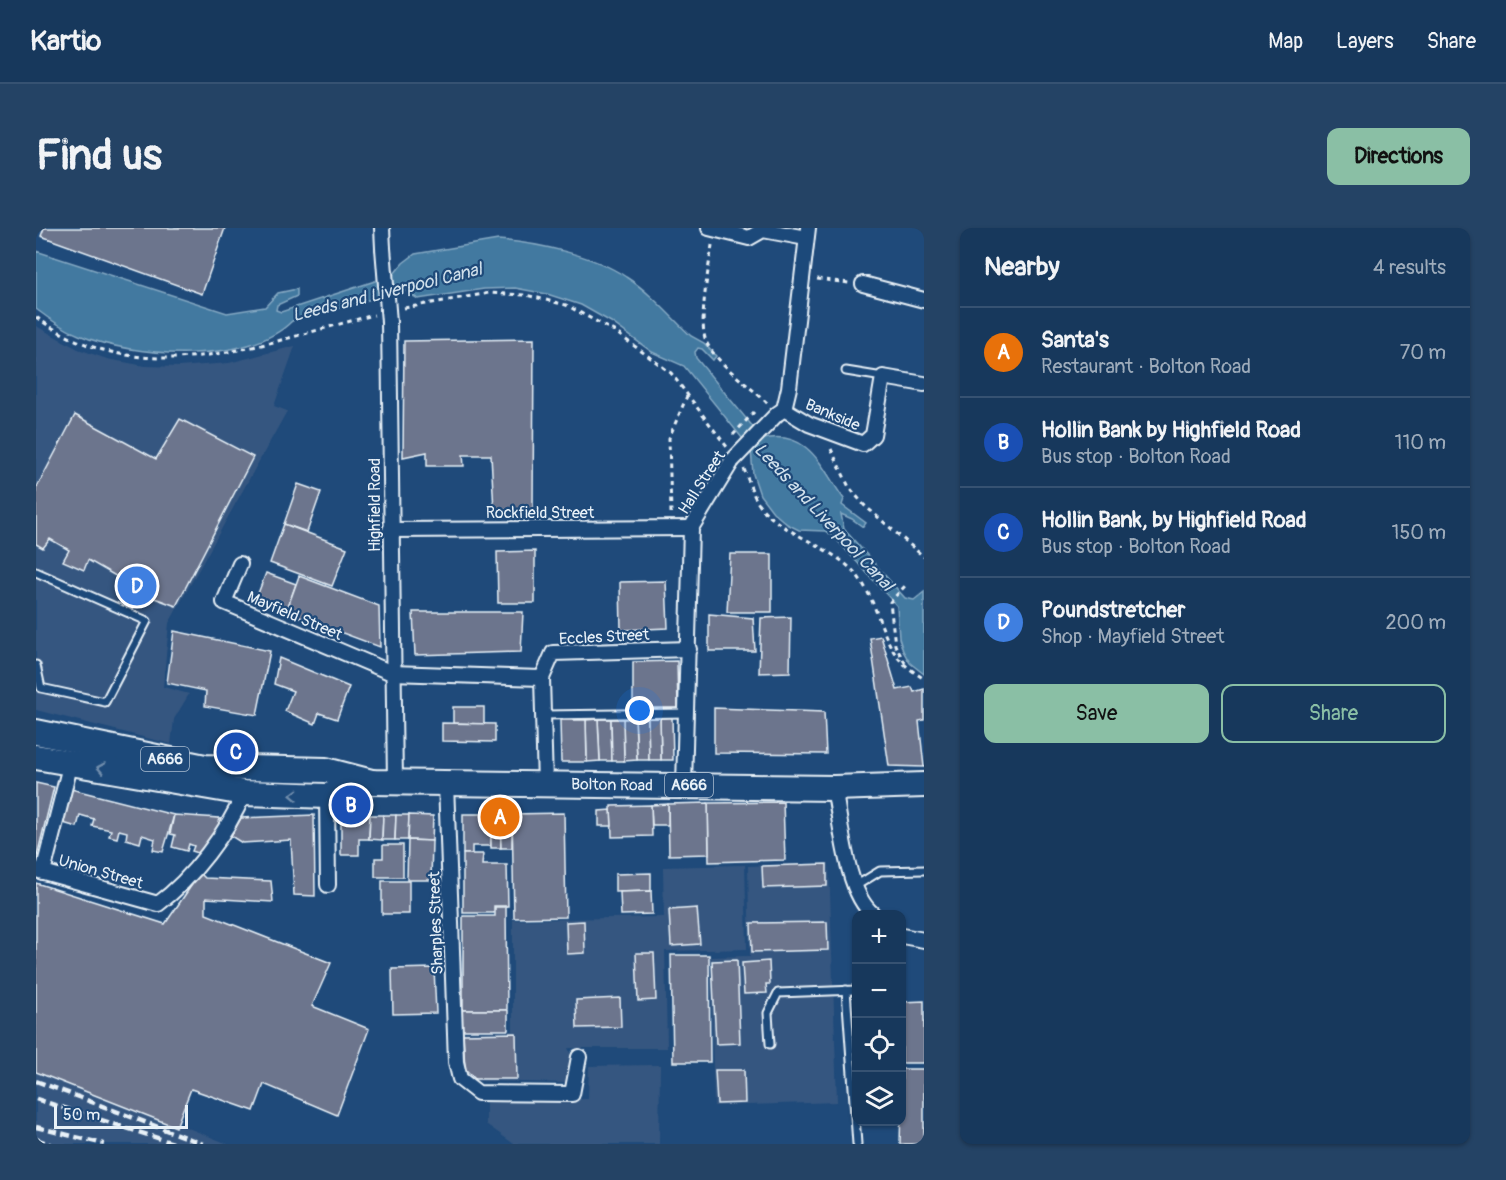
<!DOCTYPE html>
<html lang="en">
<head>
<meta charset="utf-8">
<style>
  :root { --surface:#17385c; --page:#244365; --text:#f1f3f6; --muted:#9eacbb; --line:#365272; --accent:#8abfa5 }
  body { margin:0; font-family:Pangolin,sans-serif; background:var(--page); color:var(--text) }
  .controls { position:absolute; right:18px; bottom:18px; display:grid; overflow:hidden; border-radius:12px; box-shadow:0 2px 4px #0004 }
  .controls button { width:54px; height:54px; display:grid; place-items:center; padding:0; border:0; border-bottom:2px solid var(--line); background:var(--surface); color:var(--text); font:30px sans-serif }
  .scale { position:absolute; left:18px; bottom:15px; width:134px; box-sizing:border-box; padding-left:6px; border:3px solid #e8f1f8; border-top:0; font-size:16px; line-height:21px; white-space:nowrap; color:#e8f1f8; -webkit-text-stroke:4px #1f4a7a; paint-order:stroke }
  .you { position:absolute; left:604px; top:483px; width:21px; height:21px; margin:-15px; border:4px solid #fff; border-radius:50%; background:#1a73e8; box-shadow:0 0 0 9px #1a73e833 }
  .badge { display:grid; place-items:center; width:39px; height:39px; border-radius:50%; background:var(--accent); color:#fff; font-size:20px; font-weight:700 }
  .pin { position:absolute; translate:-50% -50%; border:3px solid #fff; box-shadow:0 2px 6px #0006 }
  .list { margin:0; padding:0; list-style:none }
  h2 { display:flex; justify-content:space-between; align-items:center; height:78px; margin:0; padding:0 24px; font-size:26px }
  h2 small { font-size:20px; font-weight:400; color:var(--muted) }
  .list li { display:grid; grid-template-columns:39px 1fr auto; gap:18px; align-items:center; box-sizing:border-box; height:90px; padding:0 24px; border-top:2px solid var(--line) }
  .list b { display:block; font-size:22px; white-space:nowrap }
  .list p { margin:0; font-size:20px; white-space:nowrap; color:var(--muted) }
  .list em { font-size:20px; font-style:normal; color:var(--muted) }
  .actions { display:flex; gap:12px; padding:18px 24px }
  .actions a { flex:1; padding:14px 0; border:2px solid var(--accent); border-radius:12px; text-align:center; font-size:21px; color:var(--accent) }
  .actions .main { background:var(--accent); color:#111 }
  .icon { flex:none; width:33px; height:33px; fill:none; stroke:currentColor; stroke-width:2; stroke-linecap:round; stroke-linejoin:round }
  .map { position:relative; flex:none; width:888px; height:916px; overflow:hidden; border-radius:12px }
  header { display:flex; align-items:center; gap:36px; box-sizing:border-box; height:84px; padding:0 30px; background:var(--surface); border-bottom:2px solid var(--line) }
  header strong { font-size:28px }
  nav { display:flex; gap:33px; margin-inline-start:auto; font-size:21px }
  .intro { display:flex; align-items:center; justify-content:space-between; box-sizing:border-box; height:144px; padding:0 36px }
  h1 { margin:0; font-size:42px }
  .button { padding:15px 27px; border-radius:12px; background:var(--accent); color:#111; font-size:21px; font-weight:700 }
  main { display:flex; gap:36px; padding:0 36px }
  aside { flex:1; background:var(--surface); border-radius:12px; box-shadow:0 2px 4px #0004 }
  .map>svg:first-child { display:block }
</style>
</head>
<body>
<header>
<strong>Kartio</strong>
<nav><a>Map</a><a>Layers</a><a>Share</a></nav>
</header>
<div class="intro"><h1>Find us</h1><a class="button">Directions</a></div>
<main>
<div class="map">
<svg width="888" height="916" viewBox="0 0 888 916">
  <rect width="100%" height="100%" fill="#1f4a7a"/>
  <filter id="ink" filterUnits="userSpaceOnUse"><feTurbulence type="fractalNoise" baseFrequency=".0167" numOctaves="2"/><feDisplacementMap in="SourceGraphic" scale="12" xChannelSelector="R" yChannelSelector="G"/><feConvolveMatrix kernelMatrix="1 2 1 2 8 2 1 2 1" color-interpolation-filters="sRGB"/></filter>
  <g filter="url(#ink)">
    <g fill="#365780">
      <polygon points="0,98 42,121 71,131 109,138 143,139 193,135 259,118 238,178 251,183 133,395 127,459 153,466 138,491 135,516 0,482"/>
      <polygon points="793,635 801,874 678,878 674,729 714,728 712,638"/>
      <polygon points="709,637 711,721 629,723 631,820 532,820 536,829 533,855 439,853 426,842 426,804 477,803 477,692 628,689 627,639"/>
      <polygon points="624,837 623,916 478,916 450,896 450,873 552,871 553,838"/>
      <polygon points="0,844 140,899 142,896 192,916 0,916"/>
    </g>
    <path fill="#4379a0" stroke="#85a9c3" stroke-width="1.5" d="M462 12C501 15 558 27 590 49 614 64 635 89 655 108L668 115 680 128 677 132 666 121 662 120 659 124 660 130 727 211C773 201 785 239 808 271L806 277 830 295 827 299 816 291 805 286 808 301 869 370 878 372 888 364V446L874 435 867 423 863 410 861 378 799 310 789 303 763 302 751 296 737 284 724 267 717 246 715 221 648 138 616 124 575 94 545 77 511 66 479 60 448 61 382 71 368 62 256 93C213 137 97 130 43 107 28 101 13 91 0 81V23L191 85 229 79 242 65 261 61V68L241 77 240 82 245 84 357 47 367 35 379 26Z"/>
    <g fill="#6c758d" stroke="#e8f1f8" stroke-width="1.5">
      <polygon points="8,0 189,0 166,66 5,8"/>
      <polygon points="498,111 497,281 458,282 455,227 427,227 428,238 391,238 391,224 367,229 368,113"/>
      <polygon points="39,187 120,231 144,191 217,229 140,378 113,368 109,375 79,361 85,351 52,332 48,342 27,333 33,322 14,311 7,320 0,316 0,261"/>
      <polygon points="262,256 285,264 271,304 248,296"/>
      <polygon points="248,296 311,320 296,358 234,335"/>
      <polygon points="499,323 499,375 462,375 461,324"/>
      <polygon points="694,326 736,326 736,384 691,384"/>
      <polygon points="230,345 260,356 250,384 219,373"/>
      <polygon points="263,348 343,378 344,419 250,384"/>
      <polygon points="630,353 632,400 585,402 584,354"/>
      <polygon points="377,384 487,384 485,424 379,427"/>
      <polygon points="673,386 717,390 719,423 673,423"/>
      <polygon points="755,389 754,444 723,445 725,390"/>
      <polygon points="138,403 234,423 221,487 169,478 170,463 131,455"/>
      <polygon points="845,408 861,462 876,459 878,464 888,461 888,492 883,493 888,539 853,538 834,410"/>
      <polygon points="243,430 313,459 301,491 283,485 279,496 249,483 257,463 238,456"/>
      <polygon points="641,433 642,480 597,480 597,434"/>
      <polygon points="417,479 448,479 448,496 417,495"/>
      <polygon points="678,480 788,484 790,526 678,525"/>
      <polygon points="636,489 637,532 625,532 624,490"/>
      <polygon points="599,490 612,490 613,532 601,532"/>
      <polygon points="599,490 601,532 588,533 587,491"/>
      <polygon points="612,490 624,490 625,532 613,532"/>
      <polygon points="562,491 575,491 576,533 564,533"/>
      <polygon points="562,491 564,533 551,534 550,492"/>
      <polygon points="575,491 587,491 588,533 576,533"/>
      <polygon points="524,492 550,492 551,534 525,534"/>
      <polygon points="406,495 459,496 459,514 406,513"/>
      <polygon points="0,555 18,559 0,632"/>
      <polygon points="35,561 138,587 127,624 117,622 119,611 106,607 104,615 90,611 91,604 83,602 81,610 73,608 75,602 56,598 58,591 44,587 41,599 27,595"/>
      <polygon points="747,574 749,632 673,634 672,575"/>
      <polygon points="672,575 673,626 633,627 632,576"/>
      <polygon points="632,576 632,597 616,597 615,577"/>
      <polygon points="615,577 616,608 576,609 575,578"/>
      <polygon points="575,582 576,598 563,598 563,583"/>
      <polygon points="528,585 530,689 478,690 476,586"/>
      <polygon points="305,586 334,587 333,611 323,611 323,627 305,627"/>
      <polygon points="427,586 455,586 455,618 436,618 436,626 427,626"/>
      <polygon points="455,586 464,586 465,620 455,620"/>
      <polygon points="464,586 476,586 476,620 465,620"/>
      <polygon points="138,587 183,590 184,599 162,625 156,623 158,618 153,616 151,623 136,619 139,607 134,606"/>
      <polygon points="278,587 279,668 258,667 255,612 206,615 195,608 205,590"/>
      <polygon points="334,587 347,587 346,612 333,611"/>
      <polygon points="347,587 360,587 359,612 346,612"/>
      <polygon points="360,587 373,587 372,612 359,612"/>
      <polygon points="373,587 397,588 396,613 372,612"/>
      <polygon points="372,612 396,613 395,652 371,652"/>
      <polygon points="347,617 367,617 367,649 339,649 339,630 347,630"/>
      <polygon points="427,626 447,626 446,637 471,637 472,678 458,678 458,685 427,685"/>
      <polygon points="791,636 791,658 727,660 726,638"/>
      <polygon points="164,645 169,650 235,653 237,674 170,670 170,686 295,735 276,778 333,801 301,887 228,856 218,883 155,861 140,899 0,844 0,655 129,696"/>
      <polygon points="615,645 615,663 579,664 579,646"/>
      <rect x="346" y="653" width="27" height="33"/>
      <polygon points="615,663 616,686 585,687 584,664"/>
      <polygon points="459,679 470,679 471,782 427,782 427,688 459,688"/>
      <polygon points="661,680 664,716 635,718 633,682"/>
      <polygon points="548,693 549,725 531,726 530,694"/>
      <polygon points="791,694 792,722 716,724 715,695"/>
      <polygon points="600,725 618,725 620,772 602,773"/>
      <polygon points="635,727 673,727 674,834 637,834"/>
      <polygon points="701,732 704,815 680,816 676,733"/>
      <polygon points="733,733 734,756 730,756 731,765 708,766 706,735"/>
      <polygon points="398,740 400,785 357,786 356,741"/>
      <polygon points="584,770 585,799 541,800 540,772"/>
      <polygon points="888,773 888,835 866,835 866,774"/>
      <rect x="426" y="782" width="46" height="20"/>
      <polygon points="480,805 481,851 439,851 429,841 427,806"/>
      <polygon points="866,841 888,841 888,916 864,916"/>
      <polygon points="679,842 708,842 709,875 681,876"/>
    </g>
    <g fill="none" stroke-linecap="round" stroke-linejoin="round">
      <defs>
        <g id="service">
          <polyline points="810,143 847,149"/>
          <polyline points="0,344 111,393 69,474 5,460 0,437"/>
          <polyline points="508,487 652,485"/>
          <polyline points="818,659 844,643 888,642"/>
          <polyline points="810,762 821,916"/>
          <polyline points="734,816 732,785 742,765 820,762"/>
        </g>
        <g id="minor">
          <polyline points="346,0 347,20"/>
          <polyline points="673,0 713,10 727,2 770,10"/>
          <polyline points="827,56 888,72"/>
          <polyline points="353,94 359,554"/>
          <polyline points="748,181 773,196 827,216 837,207 847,149 888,156"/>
          <polyline points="741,186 748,181 753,160 772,0"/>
          <polyline points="354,302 655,300"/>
          <polyline points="204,336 188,374 356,445 506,450 517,425 653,421"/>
          <polyline points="506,450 509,556"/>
          <polyline points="410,555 420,834 424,851 442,865 536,866 543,829"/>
          <polyline points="648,557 655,300 696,233"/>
          <path d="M798 560C805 594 810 665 837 686"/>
          <polyline points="291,568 292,657"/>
          <path d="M0 642 122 676C156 651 192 604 208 565"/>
          <polyline points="7,644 35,534"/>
          <polyline points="866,708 888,712"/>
        </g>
        <g id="trunk">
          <polyline points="0,504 169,539 290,542 336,554 798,560 888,557"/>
          <polyline points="0,529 208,565 291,568 336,554"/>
        </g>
      </defs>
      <use href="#service" stroke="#e8f1f8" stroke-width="11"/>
      <use href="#minor" stroke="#e8f1f8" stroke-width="18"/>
      <use href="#trunk" stroke="#e8f1f8" stroke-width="28"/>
      <g stroke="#e8f1f8" stroke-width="3" stroke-dasharray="4.5 4.5" stroke-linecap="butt">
        <path d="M676 17C673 39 662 94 670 113 680 136 715 158 732 176"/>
        <polyline points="781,51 813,55"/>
        <polyline points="368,80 453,65 490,67 530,77 578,103 635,145 691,219"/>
        <path d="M0 89C107 167 225 115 338 87"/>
        <polyline points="697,207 718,184"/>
        <polyline points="795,221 813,259 828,277 888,329"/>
        <path d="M708 241C712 251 716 265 722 275 743 306 793 316 819 345 840 369 843 402 860 427 867 437 878 444 888 451"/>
        <polyline points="635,285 633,210 651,168"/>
        <polyline points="869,435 859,417 854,374 870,357"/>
      </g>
      <use href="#service" stroke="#1f4a7a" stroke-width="7"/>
      <use href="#minor" stroke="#1f4a7a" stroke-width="14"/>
      <use href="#trunk" stroke="#1f4a7a" stroke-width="24"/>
      <g stroke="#e8f1f8" stroke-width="4.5" stroke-dasharray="9 4.5" stroke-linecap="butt">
        <polyline points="0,853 167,916"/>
        <polyline points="0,871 137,915"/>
        <polyline points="0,899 68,916"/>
        <polyline points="0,911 14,916"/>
      </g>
      <defs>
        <g id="minor-bridge">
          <polyline points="347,20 353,94"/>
          <polyline points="696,233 741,186"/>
        </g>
      </defs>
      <use href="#minor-bridge" stroke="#e8f1f8" stroke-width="18" stroke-linecap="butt"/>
      <use href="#minor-bridge" stroke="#1f4a7a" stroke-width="14"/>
    </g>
    <defs><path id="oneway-chevron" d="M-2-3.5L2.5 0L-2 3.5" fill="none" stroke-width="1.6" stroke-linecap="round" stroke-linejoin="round" transform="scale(1.5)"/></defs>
    <g stroke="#6f8dac">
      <use href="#oneway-chevron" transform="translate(65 540) rotate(-169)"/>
      <use href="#oneway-chevron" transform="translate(258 567) rotate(-178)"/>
    </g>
  </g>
  <g text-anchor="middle" stroke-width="4.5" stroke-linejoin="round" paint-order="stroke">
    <g fill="#1f4a7a" stroke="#acbfd2" stroke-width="1.5">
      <rect x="105" y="519" width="48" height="24" rx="4.5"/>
      <rect x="629" y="545" width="48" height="24" rx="4.5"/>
    </g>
    <g font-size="15" font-weight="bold" fill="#e8f1f8">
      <text x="129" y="536">A666</text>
      <text x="653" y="562">A666</text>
    </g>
    <g font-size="16" fill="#e8f1f8" stroke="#1f4a7a">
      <text transform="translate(797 186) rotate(23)" y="6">Bankside</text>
      <text transform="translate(665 254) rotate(-57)" y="6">Hall Street</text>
      <text transform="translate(338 277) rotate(-90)" y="6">Highfield Road</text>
      <text x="504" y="290">Rockfield Street</text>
      <text transform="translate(259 387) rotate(23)" y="6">Mayfield Street</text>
      <text transform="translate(568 408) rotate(-3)" y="6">Eccles Street</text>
      <text transform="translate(576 556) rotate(1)" y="6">Bolton Road</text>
      <text transform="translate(65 643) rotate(16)" y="6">Union Street</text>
      <text transform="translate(399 695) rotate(-92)" y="6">Sharples Street</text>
    </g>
    <g font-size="18" font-style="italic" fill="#cfdfeb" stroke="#1f4a7a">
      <text transform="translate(351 64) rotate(-14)" y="6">Leeds and Liverpool Canal</text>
      <text transform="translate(788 289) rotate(47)" y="6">Leeds and Liverpool Canal</text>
    </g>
  </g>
</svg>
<div class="controls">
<button>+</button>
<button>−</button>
<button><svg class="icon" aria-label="locate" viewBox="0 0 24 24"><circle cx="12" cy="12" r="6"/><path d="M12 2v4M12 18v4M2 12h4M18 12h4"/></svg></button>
<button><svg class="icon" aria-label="layers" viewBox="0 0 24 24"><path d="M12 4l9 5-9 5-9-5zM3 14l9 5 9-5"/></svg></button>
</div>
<div class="scale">50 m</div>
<div class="you"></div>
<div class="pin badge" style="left:464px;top:589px;background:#e8710a">A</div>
<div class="pin badge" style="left:315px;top:577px;background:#1a4fb4">B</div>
<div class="pin badge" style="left:200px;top:524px;background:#1a4fb4">C</div>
<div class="pin badge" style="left:101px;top:358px;background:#3f7fe0">D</div>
</div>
<aside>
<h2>Nearby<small>4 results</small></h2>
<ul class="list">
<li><span class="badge" style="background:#e8710a">A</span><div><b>Santa's</b><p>Restaurant · Bolton Road</p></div><em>70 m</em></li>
<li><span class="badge" style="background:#1a4fb4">B</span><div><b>Hollin Bank by Highfield Road</b><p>Bus stop · Bolton Road</p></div><em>110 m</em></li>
<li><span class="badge" style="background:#1a4fb4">C</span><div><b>Hollin Bank, by Highfield Road</b><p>Bus stop · Bolton Road</p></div><em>150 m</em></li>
<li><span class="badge" style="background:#3f7fe0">D</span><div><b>Poundstretcher</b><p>Shop · Mayfield Street</p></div><em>200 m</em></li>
</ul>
<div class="actions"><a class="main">Save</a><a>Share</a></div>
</aside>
</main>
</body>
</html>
